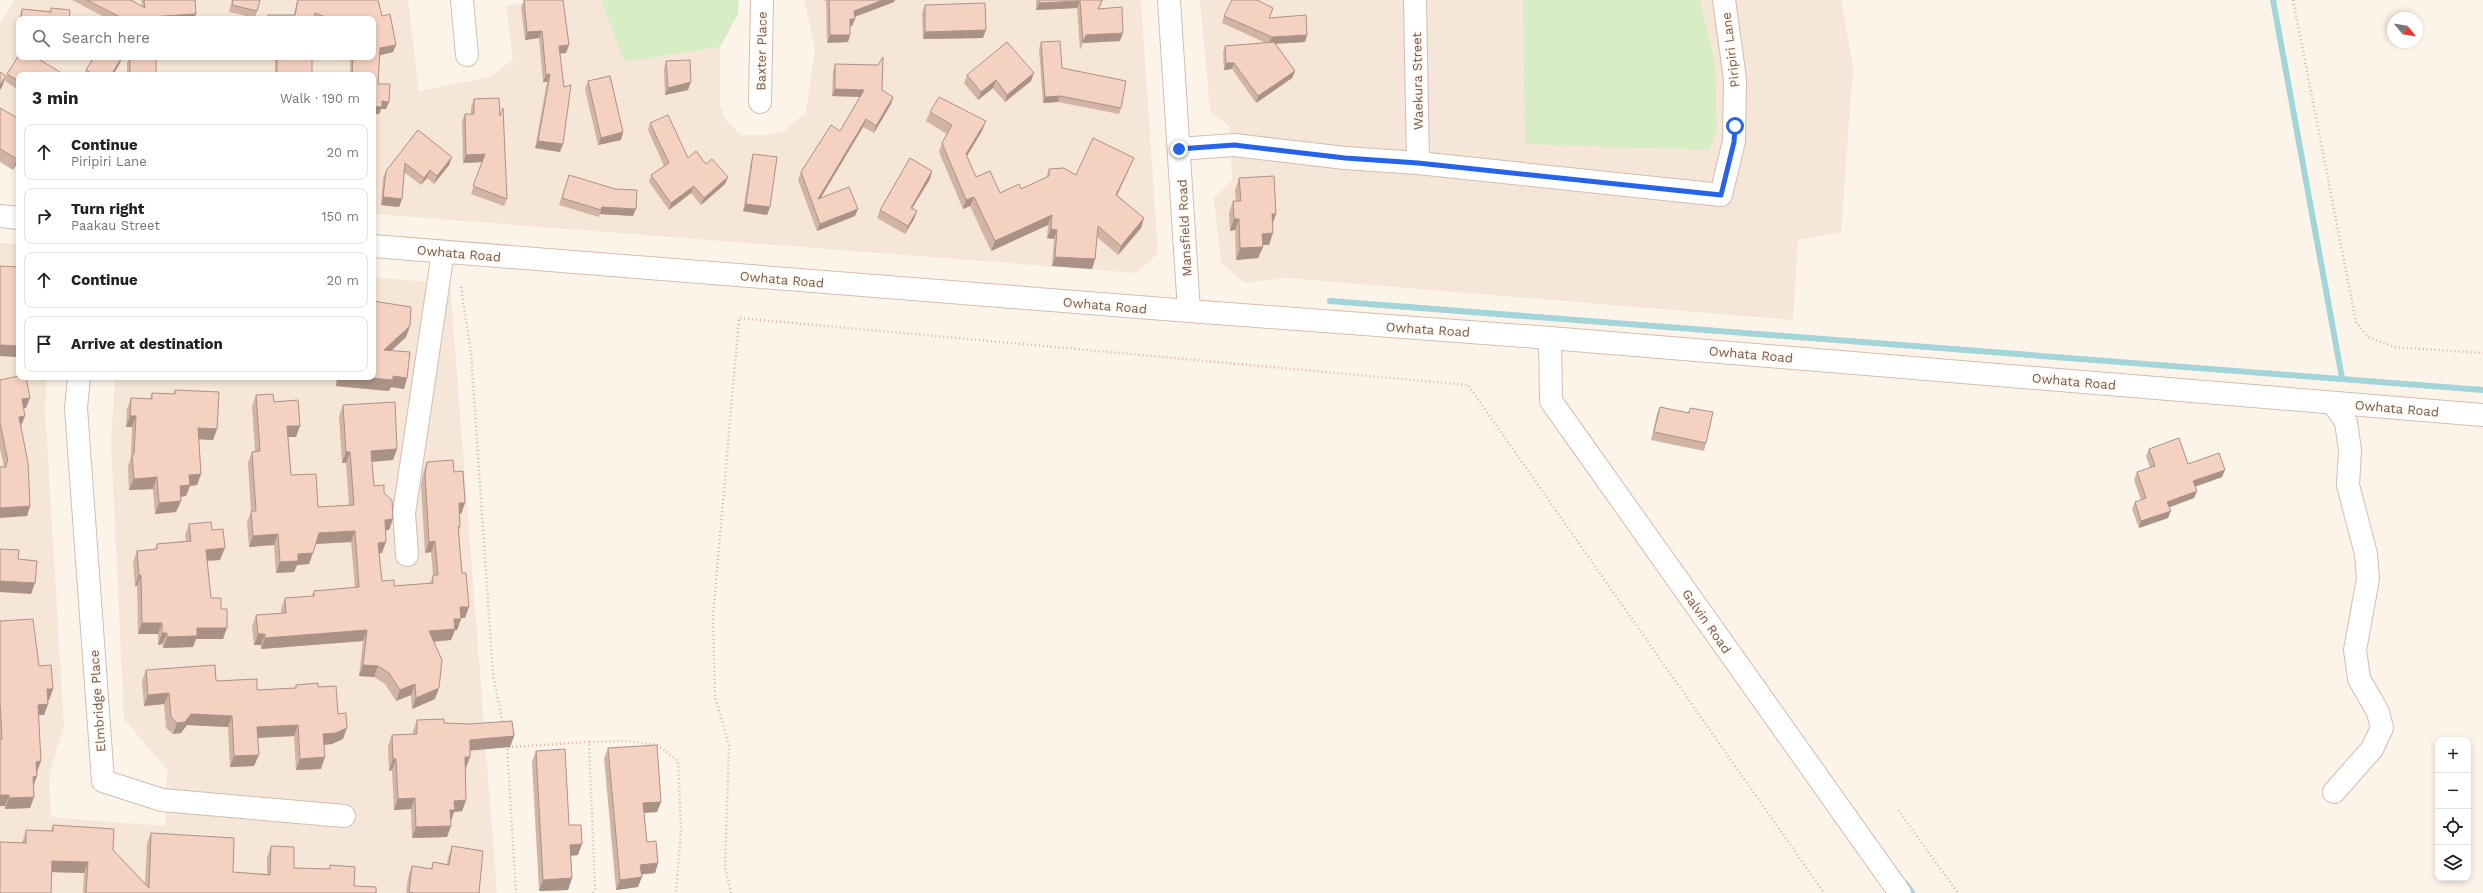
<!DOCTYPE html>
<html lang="en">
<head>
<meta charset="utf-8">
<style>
  :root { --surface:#fff; --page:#f2f2f2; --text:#222; --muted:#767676; --line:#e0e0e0 }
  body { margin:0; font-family:"Work Sans",sans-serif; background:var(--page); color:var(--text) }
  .controls { position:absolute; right:12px; bottom:12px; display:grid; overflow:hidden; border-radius:8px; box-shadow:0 2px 6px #0003 }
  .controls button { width:36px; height:36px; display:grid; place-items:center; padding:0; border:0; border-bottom:1px solid var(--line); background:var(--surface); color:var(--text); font:20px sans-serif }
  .compass { position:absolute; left:2387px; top:12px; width:36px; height:36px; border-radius:50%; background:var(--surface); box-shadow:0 2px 6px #0003; rotate:120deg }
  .stop { position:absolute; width:12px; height:12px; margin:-9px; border:3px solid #2563eb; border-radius:50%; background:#fff }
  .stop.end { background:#2563eb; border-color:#fff; box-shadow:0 1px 4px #0008 }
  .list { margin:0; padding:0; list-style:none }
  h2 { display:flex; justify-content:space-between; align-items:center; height:52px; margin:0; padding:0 16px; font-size:17px }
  h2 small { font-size:13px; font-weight:400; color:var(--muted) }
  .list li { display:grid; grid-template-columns:26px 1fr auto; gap:12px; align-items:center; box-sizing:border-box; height:56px; margin:0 8px 8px; padding:0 8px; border:1px solid var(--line); border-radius:8px }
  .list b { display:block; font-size:15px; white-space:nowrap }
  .list p { margin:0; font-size:13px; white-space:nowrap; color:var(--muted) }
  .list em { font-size:13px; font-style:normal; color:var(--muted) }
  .icon { flex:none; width:22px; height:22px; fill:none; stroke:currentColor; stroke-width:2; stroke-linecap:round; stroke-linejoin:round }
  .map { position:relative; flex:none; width:2483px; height:893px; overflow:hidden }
  .search { position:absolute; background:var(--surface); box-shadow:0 2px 6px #0003; left:16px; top:16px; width:360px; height:44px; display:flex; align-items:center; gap:10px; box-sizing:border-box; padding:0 14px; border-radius:8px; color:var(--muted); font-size:15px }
  .panel { position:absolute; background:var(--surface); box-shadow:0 2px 6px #0003; left:16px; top:72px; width:360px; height:308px; border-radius:8px }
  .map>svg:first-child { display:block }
</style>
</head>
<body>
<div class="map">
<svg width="2483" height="893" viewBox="0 0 2483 893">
  <rect width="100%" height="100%" fill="#fdf4e9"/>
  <g fill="#f5e6d7" fill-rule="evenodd">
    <path d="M15 0H408L419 91 490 77 513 59 506 6 547 0H601L624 62 720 47V104L725 119 741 135H768L784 131 806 112 815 48 804 0H1141L1158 253 1137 273 373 214V75H19V122L0 110V24ZM19 19H373V57H19Z"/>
    <polygon points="1200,0 1841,0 1853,66 1841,232 1798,240 1793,320 1286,278 1245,283 1221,263 1214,198 1232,179 1230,127 1210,111"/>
    <polygon points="0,243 19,244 19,377 47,377 45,408 64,726 49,775 51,817 165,826 167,770 124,719 111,443 115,377 373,377 373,277 450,284 497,893 0,893"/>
  </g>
  <g fill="#d8ecc6">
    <polygon points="601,0 739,0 738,14 720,47 624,62"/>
    <polygon points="1523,0 1700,0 1715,62 1717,131 1709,150 1525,144"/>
  </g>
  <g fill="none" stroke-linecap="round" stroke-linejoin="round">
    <g stroke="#a2d5da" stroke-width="6">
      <polyline points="2273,0 2342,378"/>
      <polyline points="1330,301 2483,390"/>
      <polyline points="1906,884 1912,893"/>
    </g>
    <defs>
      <g id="minor">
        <polyline points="462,0 467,55"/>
        <polyline points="1169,0 1189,311"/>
        <polyline points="1415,0 1418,163"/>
        <polyline points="760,102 762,0"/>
        <polyline points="1179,149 1234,145 1345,158 1418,163 1721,195 1734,141 1735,79 1724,0"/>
        <polyline points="0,216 19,218"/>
        <polyline points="373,246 1189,311 1550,338 2483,415"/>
        <polyline points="1550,338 1551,401 1900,893"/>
        <polyline points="79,377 76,408 103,781 162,800 344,816"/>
        <polyline points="2333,403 2346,422 2350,450 2348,485 2366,554 2368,579 2355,650 2359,679 2378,712 2382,728 2372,749 2334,792"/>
        <polyline points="407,555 404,513 443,252"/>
      </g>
    </defs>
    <use href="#minor" stroke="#d3bdb1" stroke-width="24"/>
    <g stroke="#d9b4a2" stroke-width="2.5" stroke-dasharray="1 3" stroke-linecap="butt">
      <polyline points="2293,0 2356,322 2368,337 2394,347 2483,353"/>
      <polyline points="461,287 471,354 493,675 503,724"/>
      <polyline points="507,745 516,893"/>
      <polyline points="508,747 589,742"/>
      <polyline points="1898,810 1958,893"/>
      <polyline points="593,893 595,889 589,742 626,741 658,745 678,761 681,830 676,893"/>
      <polyline points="731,893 725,867 729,745 715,697 713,616 739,318 1468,385 1824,893"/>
    </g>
    <use href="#minor" stroke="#fff" stroke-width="22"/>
  </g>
  <g fill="#d2b4a5">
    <polygon points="72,0 131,0 142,6 141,0 195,0 196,14 194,19 108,19"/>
    <polygon points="232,0 260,0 257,11 255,18 229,12"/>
    <polygon points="297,0 378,0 382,16 396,45 393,52 379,55 378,84 389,102 386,109 381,109 379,114 373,114 373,75 350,75 350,57 373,57 373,19 266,19 268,15 294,15"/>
    <polygon points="524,0 566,53 560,53 560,152 535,148 547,82 543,82 539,38 525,40 521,7"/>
    <polygon points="823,0 895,0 894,2 855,17 852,26 850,26 848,42 827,43 826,1"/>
    <polygon points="1036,0 1103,0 1099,9 1120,41 1083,43 1080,50 1077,8 1036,10"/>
    <polygon points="925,5 983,38 923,39 922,13"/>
    <polygon points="51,8 69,19 19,19 22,9 50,11"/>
    <polygon points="1224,16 1269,17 1307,35 1305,42 1275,44 1295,71 1292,78 1256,103 1232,69 1224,70 1223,52 1225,46 1266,43 1222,23"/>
    <polygon points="19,23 19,42 17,42"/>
    <polygon points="1041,42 1062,68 1121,108 1119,114 1058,102 1043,103 1039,49"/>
    <polygon points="130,57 156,57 156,75 127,75 127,63"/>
    <rect x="275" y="57" width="37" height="18"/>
    <polygon points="666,61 688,90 665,95 664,69"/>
    <polygon points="120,63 113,75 84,75 86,70"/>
    <polygon points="835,64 893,97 891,104 874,133 863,127 820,198 858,209 855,216 817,231 798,180 801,172 840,131 860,97 832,96 833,71"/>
    <polygon points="60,72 59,75 19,75 19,90 5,81 7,74"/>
    <polygon points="967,75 1031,81 1005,102 993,88 978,100 964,83"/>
    <polygon points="588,81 621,140 598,145 585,89"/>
    <polygon points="474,99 500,116 507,199 504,206 471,194 482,162 463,163 462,121 465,114 471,114 471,107"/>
    <polygon points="0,108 19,160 13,170 0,162"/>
    <polygon points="930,112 982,131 967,156 976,177 1000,193 1021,189 1046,178 1049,169 1076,175 1130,167 1117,195 1144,218 1141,228 1118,255 1097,237 1095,259 1092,269 1052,266 1054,239 1047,238 1048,225 991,251 970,206 963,209 939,152 942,143 947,134 926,121"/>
    <polygon points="650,123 688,158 706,164 728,177 725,184 701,205 691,193 669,210 649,182 651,175 664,166 648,130"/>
    <polygon points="418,130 452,157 449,165 434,184 427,178 421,185 404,172 402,199 399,207 381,205 383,178 386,171"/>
    <polygon points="753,154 770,207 767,215 743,211 751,161"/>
    <polygon points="932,171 930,179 912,208 917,211 914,219 905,234 877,218 880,210"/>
    <polygon points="569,175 633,216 600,214 599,217 559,205"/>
    <polygon points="1239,178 1276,214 1273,223 1269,245 1262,245 1263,247 1258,258 1236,260 1235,230 1230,231 1229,213 1233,201 1236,201 1235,190"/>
    <polygon points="373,301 410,326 406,337 391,351 407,378 404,389 391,387 389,391 336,386 336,377 373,377"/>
    <polygon points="0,380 26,408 23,408 21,426 30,506 27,516 4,467 0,448"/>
    <polygon points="175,390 217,429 213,440 199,439 201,474 197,485 190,486 186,496 180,497 181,501 176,512 155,514 153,489 129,490 128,466 131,457 132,427 126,427 127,409 131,398 150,399 152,393 173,394"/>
    <polygon points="256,395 274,402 296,437 288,437 291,475 318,507 349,505 346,463 342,463 339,416 343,405 397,449 393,460 372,462 374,486 384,493 389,530 385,530 382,553 379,553 382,581 394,586 430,583 433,575 431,552 425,553 421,485 423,473 427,462 454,472 465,503 461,514 460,514 460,527 459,531 465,618 461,618 457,630 455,630 451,640 434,642 435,699 412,709 411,695 396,701 385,684 374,677 359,676 363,641 261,649 261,645 254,645 252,626 256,615 281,613 281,609 285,598 311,597 314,591 355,588 351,542 315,544 309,564 297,565 294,572 276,573 274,545 249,547 247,522 251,512 248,463 252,452 255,451 252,406"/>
    <polygon points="1660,407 1688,413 1690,408 1706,443 1704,451 1651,440 1657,414"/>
    <polygon points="2149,449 2188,464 2222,477 2195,487 2197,491 2194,498 2169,507 2168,518 2139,528 2132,509 2135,502 2141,500 2134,480 2137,472 2150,468 2146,456"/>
    <polygon points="189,524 212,530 220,560 207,561 211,598 221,609 223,639 196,639 193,647 163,648 162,644 158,645 158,634 138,634 137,586 135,586 133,562 137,551 155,549 157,544 186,541 185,535"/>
    <polygon points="0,621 39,666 53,689 49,700 48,700 48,704 44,715 38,715 37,772 34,786 34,797 30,808 5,809 5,806 0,806"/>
    <polygon points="146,670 216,681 257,690 295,688 296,685 318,687 338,714 343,739 332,744 324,745 321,769 296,770 294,736 258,738 254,766 230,767 228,727 187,725 181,733 173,734 166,728 164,704 144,706 142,681"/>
    <polygon points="417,720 444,723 514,736 510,747 470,750 466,768 465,768 466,800 462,811 454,812 451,821 447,837 412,838 411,809 394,810 392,770 389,771 388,746 392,735 413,734 413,731"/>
    <polygon points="608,748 661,802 657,812 644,813 647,842 658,863 655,873 642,874 638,887 616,890 604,758"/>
    <polygon points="536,751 569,825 578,855 571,856 572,878 568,890 539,891 532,762"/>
    <polygon points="53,825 113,850 145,884 147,844 151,833 233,872 267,874 267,857 271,846 294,868 329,869 330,865 354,886 376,893 83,893 84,873 52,872 22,843 26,830 51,831"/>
    <polygon points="452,846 479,893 406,893 408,877 412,866 431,869 433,862 447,864 448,858"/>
  </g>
  <g fill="#ab9286">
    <polygon points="883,0 895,0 894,2 851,18 854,11"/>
    <polygon points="1080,1 1077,8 1036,10 1039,3"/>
    <polygon points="196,14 194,19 133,19 133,18"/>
    <polygon points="850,19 855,19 852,26 848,26"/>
    <polygon points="986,30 983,38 923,39 925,32"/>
    <polygon points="542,31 539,38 525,40 527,32"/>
    <polygon points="1123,33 1120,41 1083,43 1080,50 1086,35"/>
    <polygon points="830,35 850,35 848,42 827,43"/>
    <polygon points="1307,35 1305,42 1269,44 1272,37"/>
    <polygon points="19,37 19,42 17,42"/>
    <polygon points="396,45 393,52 377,56 380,48"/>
    <polygon points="569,45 566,53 556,54 559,46"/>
    <polygon points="122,57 120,63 113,75 111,75"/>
    <polygon points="1226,63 1234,63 1232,69 1224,70"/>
    <polygon points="1295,71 1292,78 1256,103 1258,96"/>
    <polygon points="1034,73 1031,81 1005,102 1007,95"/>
    <polygon points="550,74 547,82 543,82 546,75"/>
    <polygon points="6,76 2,87 0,90 0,85"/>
    <polygon points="996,80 993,88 978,100 981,92"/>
    <polygon points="691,82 688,90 665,95 668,88"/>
    <polygon points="835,89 864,90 861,97 832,96"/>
    <polygon points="1060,96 1058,102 1043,103 1045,97"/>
    <polygon points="893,97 891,104 874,133 876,126"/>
    <polygon points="382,101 389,102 386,109 381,109 379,114 373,114 373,106"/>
    <polygon points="866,119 863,127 816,206 818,199"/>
    <polygon points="986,121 982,131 962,164 966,154"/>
    <polygon points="623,132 621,140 598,145 601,138"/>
    <polygon points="538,141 563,144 560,152 535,148"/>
    <polygon points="485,154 483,162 463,163 466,155"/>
    <polygon points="19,156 19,160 13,170 17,159"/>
    <polygon points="452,157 449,165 434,184 437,176"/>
    <polygon points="1134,158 1130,167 1113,204 1116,195"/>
    <polygon points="430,170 427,178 421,185 424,178"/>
    <polygon points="932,171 930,179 908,215 911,208"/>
    <polygon points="728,177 725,184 701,205 704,198"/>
    <polygon points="694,186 691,193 669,210 671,203"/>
    <polygon points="383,197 402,199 399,207 381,205"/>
    <polygon points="974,197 970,206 963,209 966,200"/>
    <polygon points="746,204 770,207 767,215 743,211"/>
    <polygon points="602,207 636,209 633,216 600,214"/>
    <polygon points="858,209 855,216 817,231 820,224"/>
    <polygon points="917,211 914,219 905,234 908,226"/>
    <polygon points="1272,214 1276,214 1272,225"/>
    <polygon points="1052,215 1048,225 991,251 995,241"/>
    <polygon points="1144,218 1141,228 1118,255 1121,246"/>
    <polygon points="1234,219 1239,219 1235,230 1230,231"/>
    <polygon points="1051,229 1057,230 1054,239 1047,238"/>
    <polygon points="1273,233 1269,245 1258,245 1262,234"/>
    <polygon points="1263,247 1258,258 1236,260 1240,248"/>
    <polygon points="1055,257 1095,259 1092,269 1052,266"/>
    <polygon points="410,326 406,337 380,361 384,350"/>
    <polygon points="0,345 19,346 19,348 16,357 0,356"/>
    <polygon points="393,376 407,378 404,389 391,387 389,391 336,386 339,377"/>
    <polygon points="30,398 26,408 18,409 22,399"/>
    <polygon points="25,416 21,426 15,427 19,417"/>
    <polygon points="130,416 136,416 132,427 126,427"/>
    <polygon points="287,426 300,426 296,437 283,437"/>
    <polygon points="198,428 217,429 213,440 194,439"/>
    <polygon points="397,449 393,460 367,462 371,451"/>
    <polygon points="346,452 350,452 346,463 342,463"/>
    <polygon points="2225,470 2222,477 2191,488 2193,481"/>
    <polygon points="201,474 197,485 190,486 186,496 176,497 180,486 189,475"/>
    <polygon points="157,477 153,489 129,490 134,479"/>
    <polygon points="2197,491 2194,498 2165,509 2167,502"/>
    <polygon points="181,501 176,512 155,514 159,503"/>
    <polygon points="459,503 465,503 461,514 455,514"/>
    <polygon points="30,506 27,516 0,518 0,508"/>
    <polygon points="2171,511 2168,518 2139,528 2141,521"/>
    <polygon points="393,519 389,530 381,531 385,520"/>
    <polygon points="355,531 351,542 315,544 319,533"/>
    <polygon points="278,534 274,545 249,547 253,536"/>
    <polygon points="435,541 431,552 425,553 429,542"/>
    <polygon points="386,542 382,553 374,554 378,543"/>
    <polygon points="225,548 220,560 202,561 206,550"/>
    <polygon points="313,553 309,564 297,565 294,572 276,573 280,562 298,554"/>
    <polygon points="139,575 141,575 137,586 135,586"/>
    <polygon points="0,581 35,583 31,594 0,592"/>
    <polygon points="460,607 469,607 465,618 456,618"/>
    <polygon points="454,619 461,619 457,630 455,630 451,640 425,642 429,631"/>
    <polygon points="142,623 162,623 158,634 138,634"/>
    <polygon points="197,628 227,628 223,639 196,639 193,647 163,648 167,637"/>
    <polygon points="367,630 363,641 261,649 265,638"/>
    <polygon points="162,633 167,633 162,644 158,645"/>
    <polygon points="258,634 265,634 261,645 254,645"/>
    <polygon points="363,665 378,666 374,677 359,676"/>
    <polygon points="415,684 411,695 396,701 400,690"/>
    <polygon points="439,688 435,699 412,709 416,698"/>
    <polygon points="47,689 53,689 49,700 43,700"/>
    <polygon points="169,693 164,704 144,706 148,695"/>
    <polygon points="48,704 44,715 34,715 38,705"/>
    <polygon points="191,714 232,716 228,727 187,725 181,733 173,734 177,723"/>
    <polygon points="298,725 294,736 253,738 257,727"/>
    <polygon points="347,728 343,739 332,744 319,745 323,734"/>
    <polygon points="514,736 510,747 466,751 470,740"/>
    <polygon points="259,755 254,766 230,767 234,756"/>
    <polygon points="325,757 321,769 296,770 300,759"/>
    <polygon points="465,757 470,757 466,768 461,768"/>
    <polygon points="393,759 396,759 392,770 389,771"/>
    <polygon points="41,761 37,772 36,762"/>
    <polygon points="37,776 33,787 33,777"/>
    <polygon points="0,795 9,795 5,806 0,806"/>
    <polygon points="34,797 30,808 5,809 9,798"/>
    <polygon points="415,798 411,809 394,810 398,799"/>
    <polygon points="466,800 462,811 454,812 451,821 446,821 454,801"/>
    <polygon points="661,802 657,812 639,813 643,803"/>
    <polygon points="451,826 447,837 412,838 416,827"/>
    <polygon points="582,844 578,855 566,856 570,845"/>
    <polygon points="52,861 88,862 84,873 48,872"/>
    <polygon points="658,863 655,873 637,875 640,865"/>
    <polygon points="642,877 638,887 616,890 620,880"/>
    <polygon points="572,878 568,890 539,891 543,880"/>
  </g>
  <g fill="#f4d1c0" stroke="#ab9286">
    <polygon points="87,0 131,0 145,8 144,0 195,0 196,14 133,18 133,19 124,19"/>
    <polygon points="233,0 260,0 257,11 232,5"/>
    <polygon points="298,0 378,0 382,16 390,14 396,45 380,48 378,84 390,84 389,102 382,101 382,107 373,106 373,75 352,75 353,57 373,57 373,19 331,19 315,13 315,19 268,19 268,15 295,15"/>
    <polygon points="524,0 563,0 569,45 559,46 564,87 571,85 563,144 538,141 550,74 546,75 542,31 527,32"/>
    <polygon points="829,0 883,0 854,11 855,19 850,19 850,35 830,35"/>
    <polygon points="1039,0 1102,0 1098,9 1122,7 1123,33 1086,35 1083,42 1080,1 1039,3"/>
    <polygon points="1232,0 1257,0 1273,8 1269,18 1306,15 1307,35 1272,37 1224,16"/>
    <polygon points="985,3 986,30 925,32 925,5"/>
    <polygon points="51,8 70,10 69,19 21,19 22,9 51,12"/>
    <polygon points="1060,41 1062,68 1126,81 1121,108 1060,96 1045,97 1041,42"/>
    <polygon points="1007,42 1034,73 1007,95 996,80 981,92 967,75"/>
    <polygon points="1274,42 1295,71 1258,96 1234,63 1226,63 1225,46"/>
    <polygon points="19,55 19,57 35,57 60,72 58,75 19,75 19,81 7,74"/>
    <polygon points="94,57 122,57 111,75 94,75 86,70"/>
    <rect x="130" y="57" width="26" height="18"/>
    <rect x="277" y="57" width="35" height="18"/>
    <polygon points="883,57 882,90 893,97 876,126 866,119 818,199 849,187 858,209 820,224 801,172 831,125 840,131 864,90 835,89 835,64 878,65"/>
    <polygon points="690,60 691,82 668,88 666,61"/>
    <polygon points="0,72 6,76 0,85"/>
    <polygon points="610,76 623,132 601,138 588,81"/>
    <polygon points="939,97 986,121 966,154 976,177 990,171 1000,193 1019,184 1021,189 1049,176 1049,169 1064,168 1076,175 1093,138 1134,158 1116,195 1144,218 1121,246 1098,226 1095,259 1055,257 1057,230 1051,229 1052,215 995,241 974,197 966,200 942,143 952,125 930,112"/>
    <polygon points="499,98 500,116 503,108 507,199 473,186 485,154 466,155 465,114 474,114 474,99"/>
    <polygon points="0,108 19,119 19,156 17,159 0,149"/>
    <polygon points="668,115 688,158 696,151 706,164 712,159 728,177 704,198 694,186 671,203 651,175 669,163 650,123"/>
    <polygon points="418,130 452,157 437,176 430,170 424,178 405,163 402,199 383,197 386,171"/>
    <polygon points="753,154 777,157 770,207 746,204"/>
    <polygon points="910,158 932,171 911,208 917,211 908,226 880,210"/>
    <polygon points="569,175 615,189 637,190 636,209 602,207 601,210 562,198"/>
    <polygon points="1274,176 1276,214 1272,214 1273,233 1262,234 1263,247 1240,248 1239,219 1234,219 1233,201 1241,201 1239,178"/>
    <polygon points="0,266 19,267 19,346 0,345"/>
    <polygon points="373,301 411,307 410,326 384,350 410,352 407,378 393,376 393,380 360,377 373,377"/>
    <polygon points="19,376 19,377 26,377 30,398 22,399 25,416 19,417 28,463 30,506 0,508 0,467 6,467 6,462 8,462 0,422 0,380"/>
    <polygon points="175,390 219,392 217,429 198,428 201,474 189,475 190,485 180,486 181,501 159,503 157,477 134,479 132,455 134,454 136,416 130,416 131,398 152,399 152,393 175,394"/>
    <polygon points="273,394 274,402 298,400 300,426 287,426 291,475 316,474 318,507 354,505 350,452 346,452 343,405 395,402 397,449 371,451 374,486 384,485 384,493 392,500 393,519 385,520 386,542 378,543 382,581 394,580 394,586 433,583 433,575 438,575 435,541 429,542 425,474 427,462 453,460 454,472 463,471 465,503 459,503 460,527 458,527 462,573 466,573 469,607 460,607 461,619 454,619 455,629 429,631 442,660 439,688 416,698 415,684 400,690 389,673 378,666 363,665 367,630 265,638 265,634 258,634 256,615 286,613 285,598 314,596 314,591 359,587 355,531 319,533 313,553 298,554 298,561 280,562 278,534 253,536 251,511 256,511 252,452 260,451 256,395"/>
    <polygon points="1660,407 1689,413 1690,408 1713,412 1706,443 1654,432"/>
    <polygon points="2179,438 2188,464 2219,453 2225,470 2193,481 2197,491 2167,502 2171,511 2141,521 2135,502 2146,498 2137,472 2155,466 2149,449"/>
    <polygon points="211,522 212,530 223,529 225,548 206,550 211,598 221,598 221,609 227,609 227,628 197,628 197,636 167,637 167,633 162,633 162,623 142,623 141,575 139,575 137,551 157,549 157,544 191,541 189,524"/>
    <polygon points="0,549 19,550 18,559 37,561 35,583 0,581"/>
    <polygon points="33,619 39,666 51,665 53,689 47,689 48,704 38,705 41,761 36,762 37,776 33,777 34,797 9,798 9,795 0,795 0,739 2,739 0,702 0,621"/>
    <polygon points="215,665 216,681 257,679 257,690 296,688 296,685 318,683 318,687 336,686 338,714 346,713 347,728 336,733 323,734 325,757 300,759 298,725 257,727 259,755 234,756 232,716 191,714 185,722 177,723 171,717 169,693 148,695 146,670"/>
    <polygon points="444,719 444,723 469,724 512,721 514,736 470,740 470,757 465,757 466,800 454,801 455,810 450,810 451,826 416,827 415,798 398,799 396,759 393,759 392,735 417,734 417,720"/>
    <polygon points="657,745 661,802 643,803 647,842 656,841 658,863 640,865 642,877 620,880 608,748"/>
    <polygon points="565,749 569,825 581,825 582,844 570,845 572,878 543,880 536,751"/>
    <polygon points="53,825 114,829 113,850 149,888 151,833 234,838 233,872 270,875 271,846 294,847 294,868 330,869 330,865 355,867 354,886 376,887 376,893 86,893 88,862 52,861 51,893 0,893 0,842 26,843 26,830 53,831"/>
    <polygon points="452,846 483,851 479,893 414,893 409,892 412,866 432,869 433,862 449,865"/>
  </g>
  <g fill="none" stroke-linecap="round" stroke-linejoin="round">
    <polyline stroke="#2563eb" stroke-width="5" points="1179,149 1234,145 1345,158 1418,163 1721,195 1734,142 1735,126"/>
  </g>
  <g text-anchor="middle" stroke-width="3" stroke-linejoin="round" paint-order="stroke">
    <g font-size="13" fill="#79594b" stroke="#fff8f0">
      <text transform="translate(1730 50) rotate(-97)" y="5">Piripiri Lane</text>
      <text transform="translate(761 51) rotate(-89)" y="5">Baxter Place</text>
      <text transform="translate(1417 81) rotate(-91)" y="5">Waekura Street</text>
      <text transform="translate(1184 228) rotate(-93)" y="5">Mansfield Road</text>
      <text transform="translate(459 253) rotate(5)" y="5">Owhata Road</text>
      <text transform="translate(782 279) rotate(5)" y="5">Owhata Road</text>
      <text transform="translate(1105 305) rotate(5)" y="5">Owhata Road</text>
      <text transform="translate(1428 329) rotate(4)" y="5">Owhata Road</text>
      <text transform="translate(1751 354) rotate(5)" y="5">Owhata Road</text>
      <text transform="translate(2074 381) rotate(5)" y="5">Owhata Road</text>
      <text transform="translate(2397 408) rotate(5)" y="5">Owhata Road</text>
      <text transform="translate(1707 621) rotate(55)" y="5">Galvin Road</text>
      <text transform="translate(97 701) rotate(-94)" y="5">Elmbridge Place</text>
    </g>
  </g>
</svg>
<div class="controls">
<button>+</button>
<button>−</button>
<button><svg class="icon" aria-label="locate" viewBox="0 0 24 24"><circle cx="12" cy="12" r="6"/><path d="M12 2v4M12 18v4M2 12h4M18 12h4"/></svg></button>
<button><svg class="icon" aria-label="layers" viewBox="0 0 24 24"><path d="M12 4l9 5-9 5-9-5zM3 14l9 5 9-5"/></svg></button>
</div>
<svg class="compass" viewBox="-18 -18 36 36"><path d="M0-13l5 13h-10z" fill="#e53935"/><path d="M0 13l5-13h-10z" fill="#767676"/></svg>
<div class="stop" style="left:1735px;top:126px"></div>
<div class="stop end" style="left:1179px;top:149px"></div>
<div class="search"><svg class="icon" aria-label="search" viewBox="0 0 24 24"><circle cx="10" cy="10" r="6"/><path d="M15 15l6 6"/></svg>Search here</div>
<section class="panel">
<h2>3 min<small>Walk · 190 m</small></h2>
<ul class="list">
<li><svg class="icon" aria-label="ahead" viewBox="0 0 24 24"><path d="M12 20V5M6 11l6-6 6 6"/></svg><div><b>Continue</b><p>Piripiri Lane</p></div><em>20 m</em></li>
<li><svg class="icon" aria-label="right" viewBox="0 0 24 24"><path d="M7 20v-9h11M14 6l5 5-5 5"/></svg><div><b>Turn right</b><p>Paakau Street</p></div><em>150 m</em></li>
<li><svg class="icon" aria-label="ahead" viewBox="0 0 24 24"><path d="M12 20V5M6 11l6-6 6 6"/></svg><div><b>Continue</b></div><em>20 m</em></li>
<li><svg class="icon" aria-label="arrive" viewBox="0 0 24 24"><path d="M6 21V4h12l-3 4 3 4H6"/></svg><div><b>Arrive at destination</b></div></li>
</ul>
</section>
</div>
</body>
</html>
